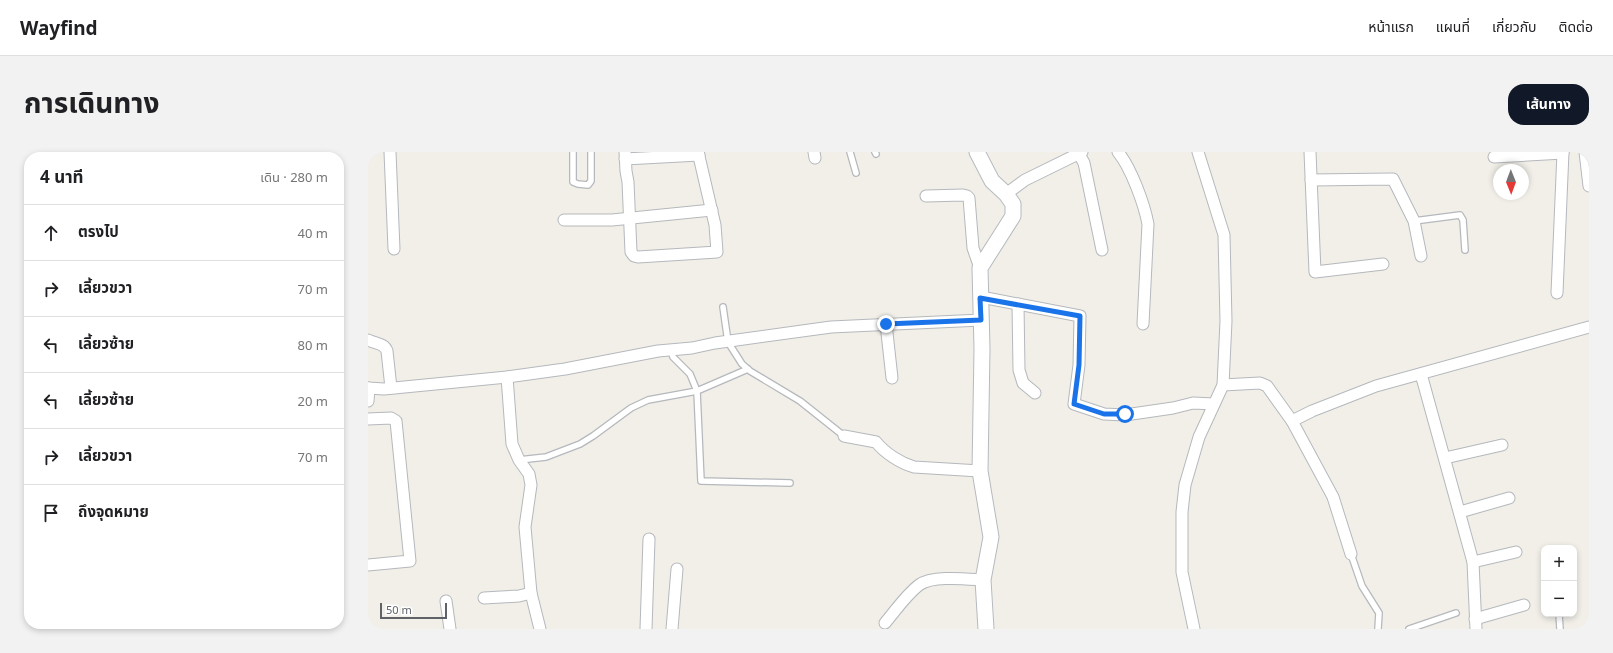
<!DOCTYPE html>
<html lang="th">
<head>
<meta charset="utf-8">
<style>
  :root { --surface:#fff; --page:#f2f2f2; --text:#202124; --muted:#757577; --line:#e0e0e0; --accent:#111827 }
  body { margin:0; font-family:"Noto Sans","Noto Sans Thai",sans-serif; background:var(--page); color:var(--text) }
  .controls { position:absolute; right:12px; bottom:12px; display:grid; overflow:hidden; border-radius:8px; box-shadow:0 2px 6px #0003 }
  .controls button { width:36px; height:36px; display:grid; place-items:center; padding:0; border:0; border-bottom:1px solid var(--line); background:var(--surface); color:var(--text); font:20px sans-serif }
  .compass { position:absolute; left:1125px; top:12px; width:36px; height:36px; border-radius:50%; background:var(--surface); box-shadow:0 2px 6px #0003; rotate:179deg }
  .scale { position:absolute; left:12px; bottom:10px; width:67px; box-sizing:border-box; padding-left:4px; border:2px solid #5f6368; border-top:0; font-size:11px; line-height:14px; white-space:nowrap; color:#5f6368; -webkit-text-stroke:3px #fff; paint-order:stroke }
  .stop { position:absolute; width:12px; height:12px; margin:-9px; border:3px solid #1a73e8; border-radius:50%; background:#fff }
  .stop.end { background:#1a73e8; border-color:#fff; box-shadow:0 1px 4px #0008 }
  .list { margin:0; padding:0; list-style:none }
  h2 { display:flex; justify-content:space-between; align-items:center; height:52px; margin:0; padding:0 16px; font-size:17px }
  h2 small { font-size:13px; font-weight:400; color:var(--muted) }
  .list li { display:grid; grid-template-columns:26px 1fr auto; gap:12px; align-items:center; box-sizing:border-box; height:56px; padding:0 16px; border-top:1px solid var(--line) }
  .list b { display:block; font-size:15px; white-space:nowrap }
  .list em { font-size:13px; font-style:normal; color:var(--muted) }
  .icon { flex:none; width:22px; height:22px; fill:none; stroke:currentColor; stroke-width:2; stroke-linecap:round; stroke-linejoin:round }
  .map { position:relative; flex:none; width:1221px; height:477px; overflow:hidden; border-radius:16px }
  header { display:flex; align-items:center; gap:24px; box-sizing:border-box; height:56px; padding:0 20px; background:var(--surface); border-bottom:1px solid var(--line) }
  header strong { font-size:19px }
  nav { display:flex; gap:22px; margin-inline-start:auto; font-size:14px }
  .intro { display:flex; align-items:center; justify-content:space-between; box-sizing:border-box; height:96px; padding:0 24px }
  h1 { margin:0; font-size:28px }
  .button { padding:10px 18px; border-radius:16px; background:var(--accent); color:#fff; font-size:14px; font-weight:700 }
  main { display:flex; gap:24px; padding:0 24px }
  aside { flex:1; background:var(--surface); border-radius:16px; box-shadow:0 2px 6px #0003 }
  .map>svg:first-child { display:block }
</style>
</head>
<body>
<header>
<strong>Wayfind</strong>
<nav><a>หน้าแรก</a><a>แผนที่</a><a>เกี่ยวกับ</a><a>ติดต่อ</a></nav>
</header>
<div class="intro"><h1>การเดินทาง</h1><a class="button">เส้นทาง</a></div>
<main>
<aside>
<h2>4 นาที<small>เดิน · 280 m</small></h2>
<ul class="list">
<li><svg class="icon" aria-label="ahead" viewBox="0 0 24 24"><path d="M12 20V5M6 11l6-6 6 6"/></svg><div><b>ตรงไป</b></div><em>40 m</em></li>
<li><svg class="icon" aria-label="right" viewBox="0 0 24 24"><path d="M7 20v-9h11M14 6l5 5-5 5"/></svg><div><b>เลี้ยวขวา</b></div><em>70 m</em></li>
<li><svg class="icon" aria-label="left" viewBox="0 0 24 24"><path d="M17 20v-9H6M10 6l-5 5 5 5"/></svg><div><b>เลี้ยวซ้าย</b></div><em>80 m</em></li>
<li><svg class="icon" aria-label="left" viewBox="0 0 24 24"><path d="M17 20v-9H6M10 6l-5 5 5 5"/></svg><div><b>เลี้ยวซ้าย</b></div><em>20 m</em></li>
<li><svg class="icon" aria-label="right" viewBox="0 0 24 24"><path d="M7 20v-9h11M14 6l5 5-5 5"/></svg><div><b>เลี้ยวขวา</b></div><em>70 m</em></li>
<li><svg class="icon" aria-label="arrive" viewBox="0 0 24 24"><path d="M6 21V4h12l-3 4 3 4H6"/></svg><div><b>ถึงจุดหมาย</b></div></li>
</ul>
</aside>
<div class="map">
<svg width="1221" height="477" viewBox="0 0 1221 477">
  <rect width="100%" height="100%" fill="#f1efe8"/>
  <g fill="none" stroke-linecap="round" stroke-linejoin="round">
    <defs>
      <g id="lane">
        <polyline points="205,0 205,30 210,32 220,33 223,29 223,0"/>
        <polyline points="482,0 488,21"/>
        <polyline points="507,0 508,2"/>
        <polyline points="1046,69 1092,63 1095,68 1097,98"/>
        <polyline points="355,155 360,190 374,212 382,219 432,249 476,284"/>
        <polyline points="303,198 305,205 322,222 329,239 333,329 422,331"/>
        <polyline points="151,308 178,305 212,292 225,284 263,256 280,248 329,239 380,217"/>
        <polyline points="983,402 994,434 1011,461 1010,477"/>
        <polyline points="1191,462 1192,477"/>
        <polyline points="1041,477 1088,461"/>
      </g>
      <g id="street">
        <polyline points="22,0 26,97"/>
        <polyline points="257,0 258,19 260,30 263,100 266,104 270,105 349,100 347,73 330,0"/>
        <polyline points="446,0 447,6"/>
        <path d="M750 0C763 16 776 51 780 72L775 172"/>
        <polyline points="942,0 947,120 1015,112"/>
        <polyline points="1217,0 1221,34"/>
        <polyline points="711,2 716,11 734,98"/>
        <polyline points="1126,5 1195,1"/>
        <polyline points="257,7 331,3"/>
        <polyline points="943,28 1025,27 1046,69 1053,104"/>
        <polyline points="638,42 657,28 714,0"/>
        <polyline points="558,44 595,43 599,44 601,46 605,96 612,116"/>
        <polyline points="196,68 244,68 344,58"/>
        <polyline points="1189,141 1195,0"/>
        <polyline points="613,145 712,164 711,213 706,252 736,262 757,263 805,256 825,251 846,252"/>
        <polyline points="650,152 651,218 655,231 667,241"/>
        <polyline points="518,172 524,226"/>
        <path d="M0 188C8 192 16 191 19 199L23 236"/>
        <polyline points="1053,222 1105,410 1108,477"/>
        <polyline points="139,225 144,292 151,308 161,322 163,333 157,375 163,441 172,477"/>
        <polyline points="855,233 892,231 899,234 924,269 965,345 983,402"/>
        <polyline points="0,236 16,237 139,225 197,217 290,199 324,196 347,191 463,175 613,168"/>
        <polyline points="0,249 1,236"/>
        <polyline points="0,267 23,266 28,269 42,409 0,413"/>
        <polyline points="924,269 944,259 1008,234 1221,175"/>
        <path d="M476 284 508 290C517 301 532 311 546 315L612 319"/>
        <polyline points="1077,306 1134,293"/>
        <polyline points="1092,360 1141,346"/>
        <polyline points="1105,410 1148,400"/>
        <polyline points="116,446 151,444 163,441"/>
        <polyline points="78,449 82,477"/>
        <polyline points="1107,467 1156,453"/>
        <path d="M517 471C528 458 538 443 551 433 564 423 599 427 615 428"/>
        <polyline points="278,477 281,387"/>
        <polyline points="304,477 309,417"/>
        <polyline points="826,477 814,420 814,360 817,333 831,285 855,233 858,169 856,83 830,0"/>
      </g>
      <polyline id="secondary" points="609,0 624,29 638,42 645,52 645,64 612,116 614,197 612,319 623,385 615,428 618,477"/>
    </defs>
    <use href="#lane" stroke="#b5b8bc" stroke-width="8"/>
    <use href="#street" stroke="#b5b8bc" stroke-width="13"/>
    <use href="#secondary" stroke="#b6babf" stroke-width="17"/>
    <use href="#lane" stroke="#fff" stroke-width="5.5"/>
    <use href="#street" stroke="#fff" stroke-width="11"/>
    <use href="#secondary" stroke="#fff" stroke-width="15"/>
  </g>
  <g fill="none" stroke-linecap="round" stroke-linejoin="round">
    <polyline stroke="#1a73e8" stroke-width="5" points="518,172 613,168 612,146 712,164 711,213 706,252 736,262 757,262"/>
  </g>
</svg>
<div class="controls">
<button>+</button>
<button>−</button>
</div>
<svg class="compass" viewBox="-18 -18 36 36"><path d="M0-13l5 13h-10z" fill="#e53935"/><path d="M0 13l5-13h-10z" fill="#757577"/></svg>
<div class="scale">50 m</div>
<div class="stop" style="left:757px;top:262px"></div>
<div class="stop end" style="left:518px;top:172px"></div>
</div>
</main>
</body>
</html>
